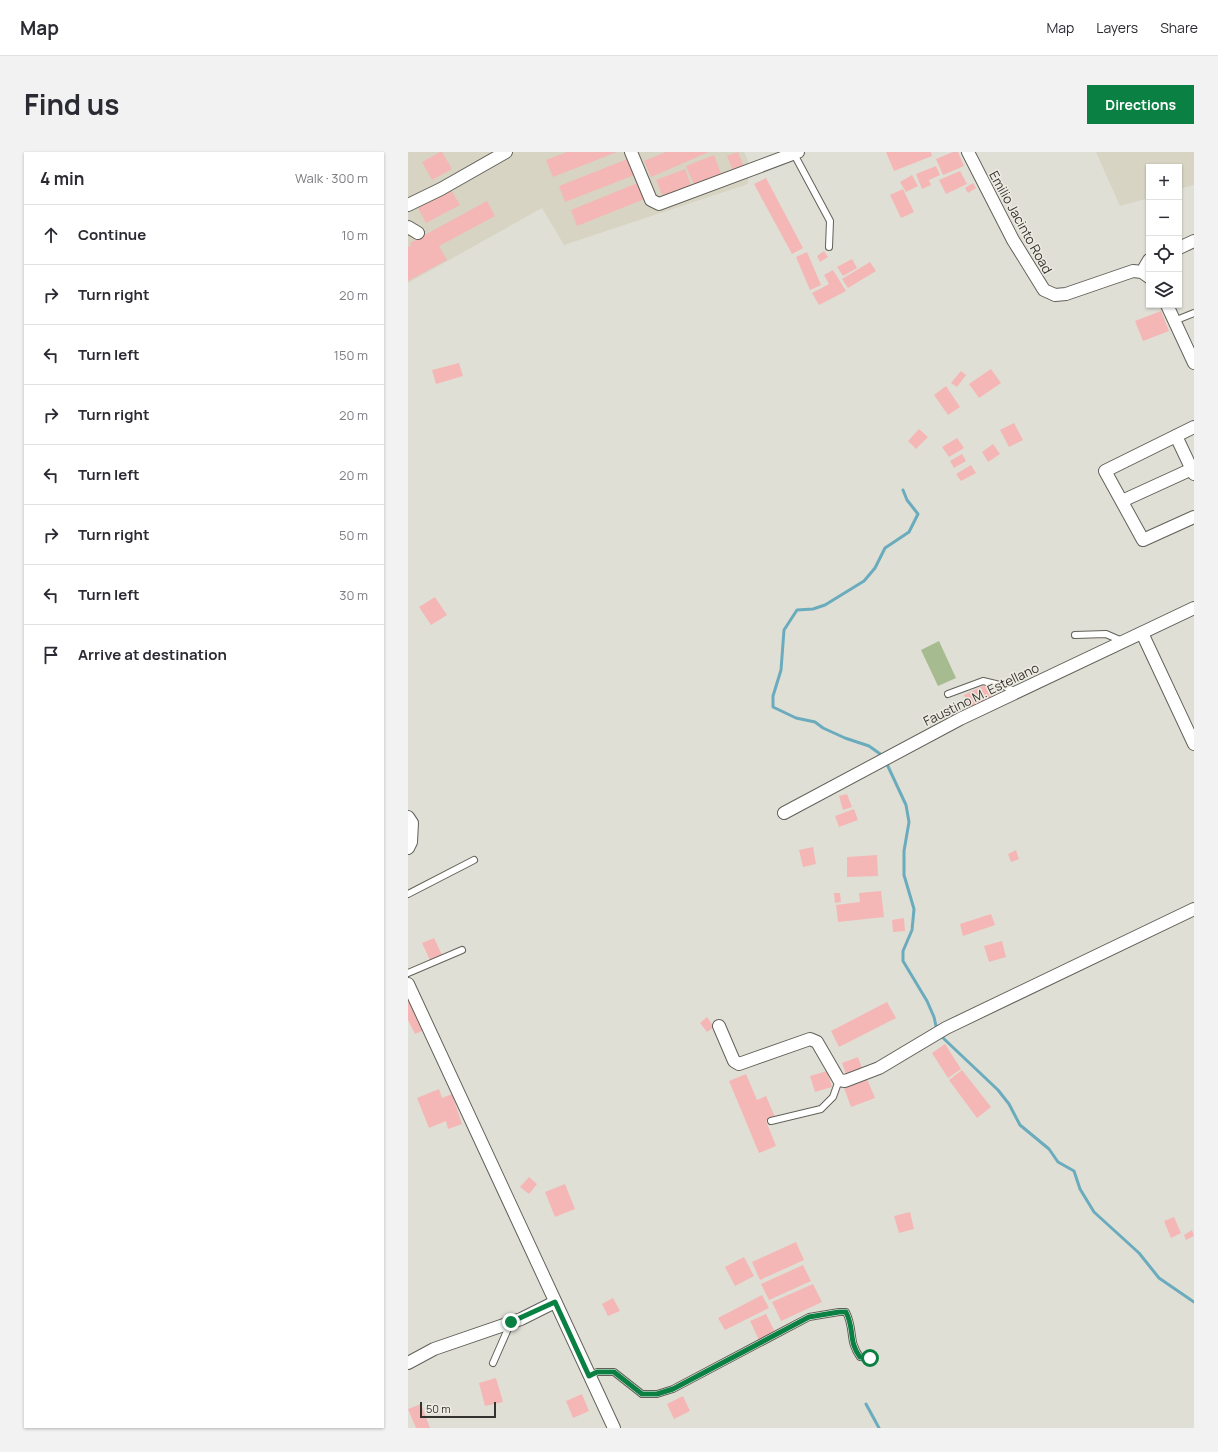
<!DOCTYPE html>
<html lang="en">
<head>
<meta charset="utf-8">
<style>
  :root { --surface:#fff; --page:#f2f2f3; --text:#2b2b33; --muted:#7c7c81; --line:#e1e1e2; --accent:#0b8043 }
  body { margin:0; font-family:Manrope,sans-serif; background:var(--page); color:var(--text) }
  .controls { position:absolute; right:12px; top:12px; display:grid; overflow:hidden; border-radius:0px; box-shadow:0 1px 3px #0004 }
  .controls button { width:36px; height:36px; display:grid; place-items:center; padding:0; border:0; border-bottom:1px solid var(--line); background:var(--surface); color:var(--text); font:20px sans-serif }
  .scale { position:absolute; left:12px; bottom:10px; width:76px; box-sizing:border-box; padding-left:4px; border:2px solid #343330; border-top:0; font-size:11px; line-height:14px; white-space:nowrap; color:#343330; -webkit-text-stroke:3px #eeece2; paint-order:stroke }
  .stop { position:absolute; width:12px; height:12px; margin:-9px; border:3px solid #0b8043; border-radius:50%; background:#fff }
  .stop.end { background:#0b8043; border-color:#fff; box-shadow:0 1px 4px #0008 }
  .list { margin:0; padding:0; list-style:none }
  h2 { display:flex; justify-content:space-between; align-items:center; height:52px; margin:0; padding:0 16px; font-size:17px }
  h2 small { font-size:13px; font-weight:400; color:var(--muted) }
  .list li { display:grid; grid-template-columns:26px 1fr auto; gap:12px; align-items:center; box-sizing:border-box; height:60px; padding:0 16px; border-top:1px solid var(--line) }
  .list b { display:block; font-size:15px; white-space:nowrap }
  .list em { font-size:13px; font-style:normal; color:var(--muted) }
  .icon { flex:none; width:22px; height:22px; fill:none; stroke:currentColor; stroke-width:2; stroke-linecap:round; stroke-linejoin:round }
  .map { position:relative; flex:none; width:786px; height:1276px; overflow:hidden; border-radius:0px }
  header { display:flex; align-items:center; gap:24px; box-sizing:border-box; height:56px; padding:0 20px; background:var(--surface); border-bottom:1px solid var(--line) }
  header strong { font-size:19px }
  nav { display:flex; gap:22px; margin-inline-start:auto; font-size:14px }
  .intro { display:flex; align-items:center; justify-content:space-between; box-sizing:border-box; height:96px; padding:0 24px }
  h1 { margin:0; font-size:28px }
  .button { padding:10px 18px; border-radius:0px; background:var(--accent); color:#fff; font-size:14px; font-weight:700 }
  main { display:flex; gap:24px; padding:0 24px }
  aside { flex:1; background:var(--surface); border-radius:0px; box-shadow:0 1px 3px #0004 }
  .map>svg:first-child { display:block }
</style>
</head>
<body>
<header>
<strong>Map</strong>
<nav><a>Map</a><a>Layers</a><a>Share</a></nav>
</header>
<div class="intro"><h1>Find us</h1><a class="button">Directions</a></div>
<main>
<aside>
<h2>4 min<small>Walk · 300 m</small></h2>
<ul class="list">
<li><svg class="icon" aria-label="ahead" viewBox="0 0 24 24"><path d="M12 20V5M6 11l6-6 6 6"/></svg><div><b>Continue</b></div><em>10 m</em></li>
<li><svg class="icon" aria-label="right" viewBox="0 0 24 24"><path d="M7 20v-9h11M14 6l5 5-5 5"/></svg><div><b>Turn right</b></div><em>20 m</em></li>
<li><svg class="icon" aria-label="left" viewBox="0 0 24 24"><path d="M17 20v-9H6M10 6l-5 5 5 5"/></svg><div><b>Turn left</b></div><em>150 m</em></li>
<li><svg class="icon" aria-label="right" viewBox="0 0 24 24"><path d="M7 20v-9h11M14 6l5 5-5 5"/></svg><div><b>Turn right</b></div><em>20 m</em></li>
<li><svg class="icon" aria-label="left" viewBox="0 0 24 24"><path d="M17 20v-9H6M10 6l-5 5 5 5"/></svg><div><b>Turn left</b></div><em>20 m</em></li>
<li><svg class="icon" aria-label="right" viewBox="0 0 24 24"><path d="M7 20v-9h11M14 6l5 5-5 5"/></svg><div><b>Turn right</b></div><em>50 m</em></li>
<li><svg class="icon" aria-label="left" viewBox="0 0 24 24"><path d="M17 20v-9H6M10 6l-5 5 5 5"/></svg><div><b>Turn left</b></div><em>30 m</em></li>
<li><svg class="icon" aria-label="arrive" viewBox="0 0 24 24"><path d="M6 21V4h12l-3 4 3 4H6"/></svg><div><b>Arrive at destination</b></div></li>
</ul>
</aside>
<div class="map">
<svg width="786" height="1276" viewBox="0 0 786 1276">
  <rect width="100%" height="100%" fill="#e0dfd5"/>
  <g fill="#d7d4c3">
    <polygon points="0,0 336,0 340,8 340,32 156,93 134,56 0,131"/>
    <polygon points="688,0 786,0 786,33 771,37 771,15 741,15 741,46 712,54"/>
  </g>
  <polygon fill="#a6bc90" points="531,489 548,526 530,534 513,498"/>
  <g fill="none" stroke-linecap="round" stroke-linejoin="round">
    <g stroke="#6aacbd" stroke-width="3">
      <polyline points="475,604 461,594 437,586 415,576 407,570 388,566 365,555 365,544 373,518 376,478 389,458 405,457 417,453 456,429 467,416 477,396 501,380 510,362 499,348 495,338"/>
      <polyline points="478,610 498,653 501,670 496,699 496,723 506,757 504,778 495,799 495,809 519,849 526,865 528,874"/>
      <polyline points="534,885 590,938 601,952 612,973 641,997 650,1010 666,1019 672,1037 686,1060 731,1101 751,1126 786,1150"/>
      <polyline points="458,1252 471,1276"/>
    </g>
  </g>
  <g fill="#f4b7b6">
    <polygon points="32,0 34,0 44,17 24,28 14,10"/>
    <polygon points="159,0 209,0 145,25 138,8"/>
    <polygon points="258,0 301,0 243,25 236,9"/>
    <polygon points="330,0 337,18 326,22 319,4"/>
    <polygon points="478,0 523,0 524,4 486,19"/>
    <polygon points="545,0 550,0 556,14 535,23 528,7"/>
    <polygon points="306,3 314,24 287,35 278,14"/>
    <polygon points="222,6 229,22 157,50 151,34"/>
    <polygon points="528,14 532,23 521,28 523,33 514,37 508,22"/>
    <polygon points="277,17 283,33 255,45 248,28"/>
    <polygon points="552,19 559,32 538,42 531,28"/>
    <polygon points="504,23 510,34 498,40 492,30"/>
    <polygon points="358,26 395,96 384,102 346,32"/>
    <polygon points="232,30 239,46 169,74 163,58"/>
    <polygon points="565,31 568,36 560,41 557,36"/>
    <polygon points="495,37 506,60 493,66 482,43"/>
    <polygon points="43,38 52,53 18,71 10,56"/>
    <polygon points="79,49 87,64 31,94 39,108 0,129 0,95 3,94 2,91"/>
    <polygon points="416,99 420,105 412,110 409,104"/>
    <polygon points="399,100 413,133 402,138 388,105"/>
    <polygon points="444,107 449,116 435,124 429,115"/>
    <polygon points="462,110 468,119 440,136 434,127"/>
    <polygon points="425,118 438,139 411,153 404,141 421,132 416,123"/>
    <polygon points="753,159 761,179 735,189 727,169"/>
    <polygon points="51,211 55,224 28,232 24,218"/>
    <polygon points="583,217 593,231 571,246 561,232"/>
    <polygon points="553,219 558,223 549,235 543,231"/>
    <polygon points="538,234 552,255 540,263 526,243"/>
    <polygon points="606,271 615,288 601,295 592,278"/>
    <polygon points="511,277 520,285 508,297 500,289"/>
    <polygon points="549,286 556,296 541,305 534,295"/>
    <polygon points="585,292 592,302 580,310 574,300"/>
    <polygon points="554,302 558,309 546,316 542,309"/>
    <polygon points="563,313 568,321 553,329 548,322"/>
    <polygon points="27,445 39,463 23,473 11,455"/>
    <polygon points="579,532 587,547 563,558 556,543"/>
    <polygon points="439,642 444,655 435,658 431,644"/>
    <polygon points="446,657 450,668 431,675 427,664"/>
    <polygon points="405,695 408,712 395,715 391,698"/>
    <polygon points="608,698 611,707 603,710 600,702"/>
    <polygon points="469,703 470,724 439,725 439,705"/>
    <polygon points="473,739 476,765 430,770 428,753 452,750 451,741"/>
    <polygon points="426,741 432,741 433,750 427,751"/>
    <polygon points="583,762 587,773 555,784 552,772"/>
    <polygon points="496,766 497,779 485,780 484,768"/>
    <polygon points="26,786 34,803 22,808 14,791"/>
    <polygon points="594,789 598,805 581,810 576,794"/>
    <polygon points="0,846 20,876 7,882 0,868"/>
    <polygon points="479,850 488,866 431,895 423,879"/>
    <polygon points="299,865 306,875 299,880 292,871"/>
    <polygon points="537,892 553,917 540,926 524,901"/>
    <polygon points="450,905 455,919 439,925 434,911"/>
    <polygon points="554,918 583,955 569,966 541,928"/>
    <polygon points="419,919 424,935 407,940 402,924"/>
    <polygon points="338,922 349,948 358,944 367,965 358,969 368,994 351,1001 321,929"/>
    <polygon points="459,927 467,946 443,955 436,936"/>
    <polygon points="31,937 34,946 44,942 54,972 40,977 38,969 21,976 9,946"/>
    <polygon points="121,1025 129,1032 121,1042 112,1035"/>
    <polygon points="157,1032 167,1057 147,1065 137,1040"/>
    <polygon points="502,1060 506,1077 491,1081 486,1064"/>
    <polygon points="766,1065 773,1081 763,1086 756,1069"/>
    <polygon points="784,1078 786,1084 778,1088 776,1083"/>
    <polygon points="388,1090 396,1108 352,1128 344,1110"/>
    <polygon points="336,1105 346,1124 327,1134 317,1115"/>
    <polygon points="395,1113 403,1129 361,1148 353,1132"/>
    <polygon points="405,1132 414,1150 373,1169 364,1150"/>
    <polygon points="354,1143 361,1156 317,1178 310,1166"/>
    <polygon points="205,1146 212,1159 200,1164 194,1152"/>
    <polygon points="358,1162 367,1180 351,1188 342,1169"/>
    <polygon points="88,1226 95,1250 77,1254 71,1231"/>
    <polygon points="174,1242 181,1259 165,1266 158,1249"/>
    <polygon points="275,1244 282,1259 266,1267 259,1252"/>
    <polygon points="13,1252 22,1276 8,1276 0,1257"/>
  </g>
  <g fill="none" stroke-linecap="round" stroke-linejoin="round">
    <defs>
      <g id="service">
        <polyline points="386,2 422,69 421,95"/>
        <polyline points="766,169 786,161"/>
        <polyline points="667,483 698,482 714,489"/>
        <polyline points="540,542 575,529 596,534 608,540"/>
        <polyline points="0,742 66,708"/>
        <polyline points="0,821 54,798"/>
        <polyline points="363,969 413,957 425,945 431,928"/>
        <polyline points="85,1211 103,1170"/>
        <path d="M181 1224 189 1220H206L234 1242H249L265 1237 401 1165 431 1160H438C447 1178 440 1189 452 1205L462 1206"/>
      </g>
      <g id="minor">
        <polyline points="223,0 243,48 251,52 390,0"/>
        <polyline points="560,0 605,88 636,138 647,143 658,142 725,119 734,120 741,125"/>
        <polyline points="0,53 33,37 98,0"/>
        <polyline points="0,75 10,81"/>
        <polyline points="771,96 786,89"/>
        <polyline points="734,120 741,108"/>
        <polyline points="759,153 786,211"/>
        <polyline points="786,275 697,319 735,388 786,365"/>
        <polyline points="768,284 786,322"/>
        <polyline points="714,349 784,317"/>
        <polyline points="734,481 786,592"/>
        <polyline points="376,661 552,567 786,456"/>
        <polyline points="0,665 4,671 3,690 0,696"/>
        <polyline points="0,832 206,1276"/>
        <polyline points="311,874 326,909 331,912 402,887 409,890 431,928 437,929 471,916 538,876 786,757"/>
        <polyline points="0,1211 26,1197 113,1167 147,1150"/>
      </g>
    </defs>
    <use href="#service" stroke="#626159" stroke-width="8"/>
    <use href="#minor" stroke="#626159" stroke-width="14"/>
    <use href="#service" stroke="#fff" stroke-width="6"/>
    <use href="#minor" stroke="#fff" stroke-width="12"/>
  </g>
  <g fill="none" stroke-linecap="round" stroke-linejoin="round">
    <path stroke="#0b8043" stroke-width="5" d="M103 1170 147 1150 181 1224 189 1220H206L234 1242H249L265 1237 401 1165 431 1160H438C447 1178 440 1189 452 1205L462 1206"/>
  </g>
  <g text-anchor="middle" stroke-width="3" stroke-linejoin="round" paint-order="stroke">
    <g font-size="13" fill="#343330" stroke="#eeece2">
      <text transform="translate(613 70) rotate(61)" y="5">Emilio Jacinto Road</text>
      <text transform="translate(573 542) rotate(-26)" y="5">Faustino M. Estellano</text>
    </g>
  </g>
</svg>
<div class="controls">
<button>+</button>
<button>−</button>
<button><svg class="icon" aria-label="locate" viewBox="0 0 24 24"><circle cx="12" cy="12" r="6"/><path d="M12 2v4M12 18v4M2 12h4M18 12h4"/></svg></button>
<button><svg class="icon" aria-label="layers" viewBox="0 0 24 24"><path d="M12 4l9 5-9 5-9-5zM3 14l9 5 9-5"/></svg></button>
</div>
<div class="scale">50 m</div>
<div class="stop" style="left:462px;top:1206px"></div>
<div class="stop end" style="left:103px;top:1170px"></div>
</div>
</main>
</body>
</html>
